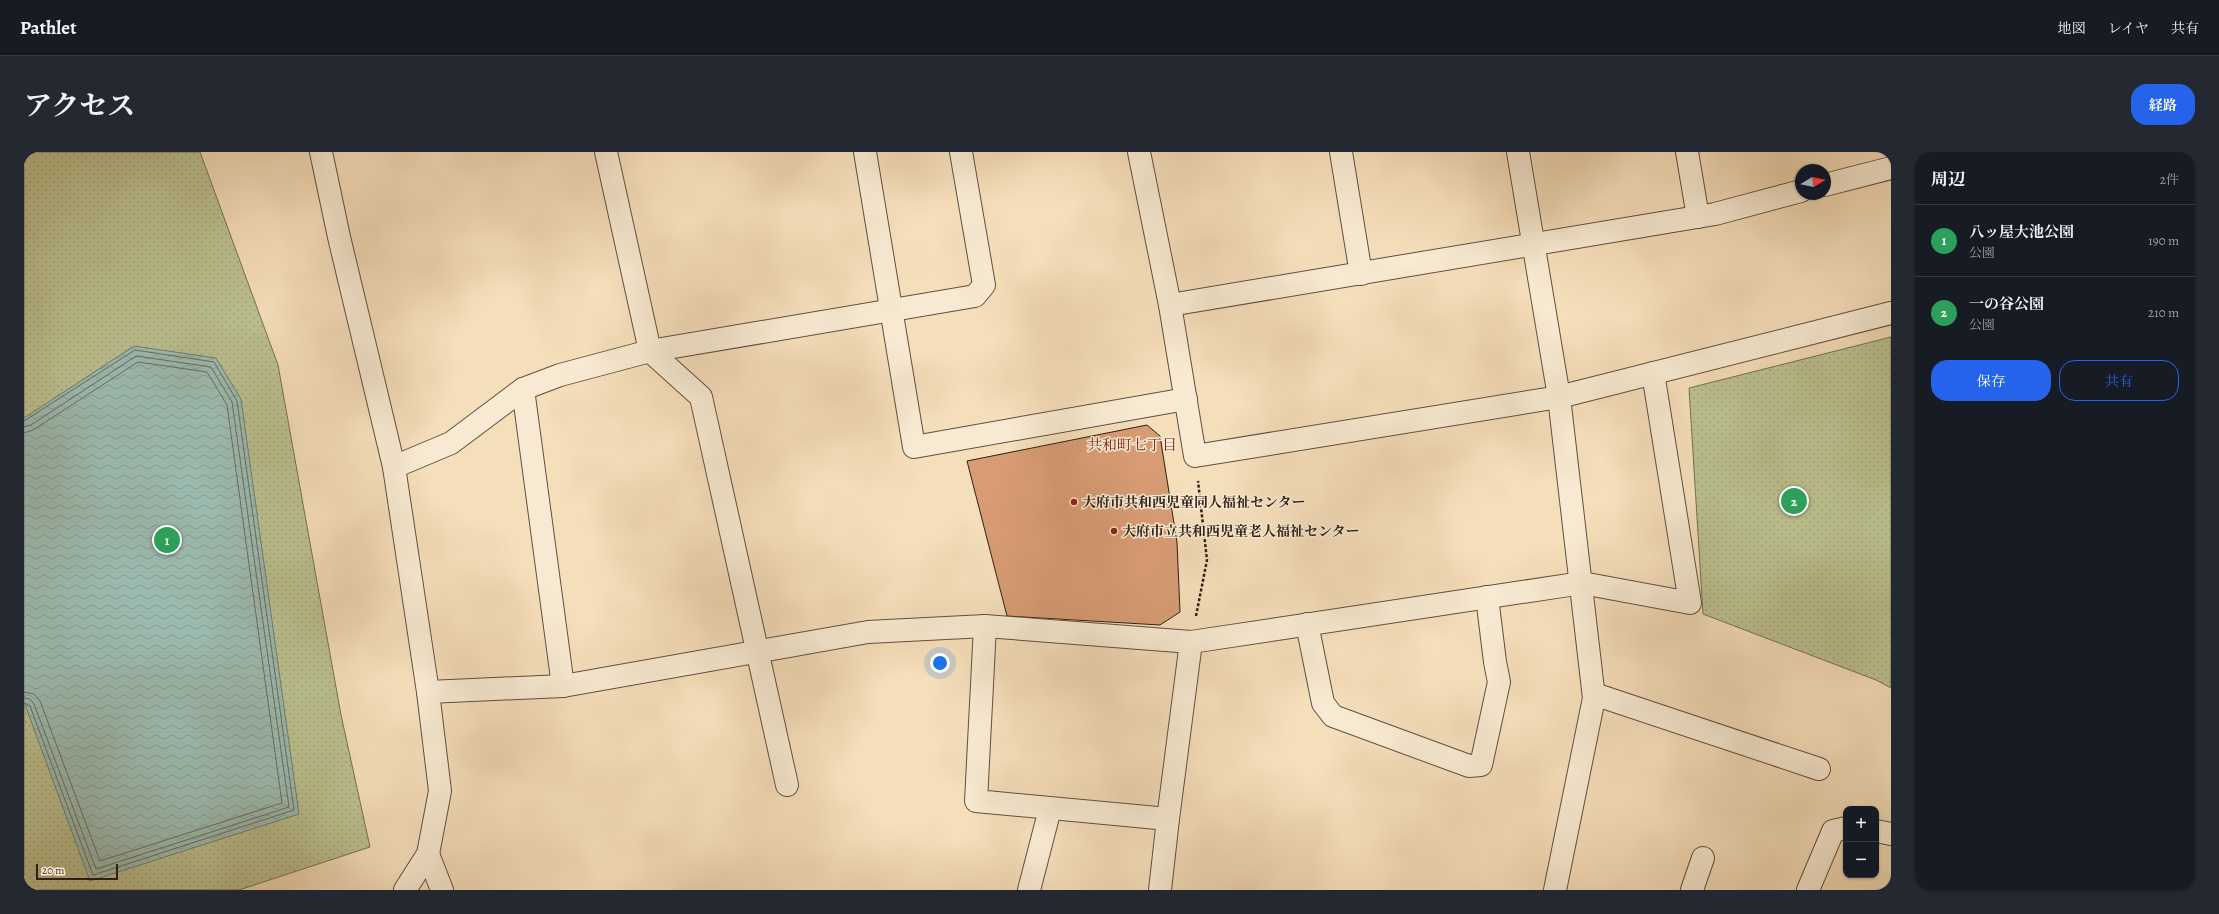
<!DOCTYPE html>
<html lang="ja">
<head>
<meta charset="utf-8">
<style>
  :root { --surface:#171b24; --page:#242831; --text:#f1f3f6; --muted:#9ea1a6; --line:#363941; --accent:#2563eb }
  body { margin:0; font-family:Alegreya,"Noto Serif JP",serif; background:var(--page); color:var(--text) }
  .controls { position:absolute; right:12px; bottom:12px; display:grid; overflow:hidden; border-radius:8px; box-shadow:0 1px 3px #0004 }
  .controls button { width:36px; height:36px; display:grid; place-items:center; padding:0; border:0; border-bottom:1px solid var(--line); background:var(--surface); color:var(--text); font:20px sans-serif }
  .compass { position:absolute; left:1771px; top:12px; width:36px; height:36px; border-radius:50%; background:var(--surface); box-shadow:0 1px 3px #0004; rotate:80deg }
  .scale { position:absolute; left:12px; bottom:10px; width:82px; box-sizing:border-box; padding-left:4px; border:2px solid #2e1f18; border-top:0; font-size:11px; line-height:14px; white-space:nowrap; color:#2e1f18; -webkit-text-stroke:3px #f8ead2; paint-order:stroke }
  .you { position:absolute; left:916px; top:511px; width:14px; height:14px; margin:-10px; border:3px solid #fff; border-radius:50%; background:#1a73e8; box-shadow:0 0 0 6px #1a73e833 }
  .badge { display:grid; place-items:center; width:26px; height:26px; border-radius:50%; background:var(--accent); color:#fff; font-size:13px; font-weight:700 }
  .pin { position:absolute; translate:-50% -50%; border:2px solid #fff; box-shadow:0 1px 4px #0006 }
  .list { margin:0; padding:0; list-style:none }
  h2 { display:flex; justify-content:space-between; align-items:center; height:52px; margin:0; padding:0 16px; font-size:17px }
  h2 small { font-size:13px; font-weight:400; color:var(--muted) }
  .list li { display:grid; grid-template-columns:26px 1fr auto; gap:12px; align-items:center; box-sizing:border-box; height:72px; padding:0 16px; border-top:1px solid var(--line) }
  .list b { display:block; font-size:15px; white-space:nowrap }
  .list p { margin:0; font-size:13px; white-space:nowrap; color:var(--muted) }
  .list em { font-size:13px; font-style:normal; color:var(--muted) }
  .actions { display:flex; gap:8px; padding:12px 16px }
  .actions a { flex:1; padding:9px 0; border:1px solid var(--accent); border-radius:16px; text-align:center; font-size:14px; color:var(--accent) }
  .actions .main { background:var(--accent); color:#fff }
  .map { position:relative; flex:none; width:1867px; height:738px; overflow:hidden; border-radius:16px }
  header { display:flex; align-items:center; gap:24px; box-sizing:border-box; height:56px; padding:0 20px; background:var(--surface); border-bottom:1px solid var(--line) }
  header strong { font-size:19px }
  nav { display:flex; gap:22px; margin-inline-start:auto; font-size:14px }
  .intro { display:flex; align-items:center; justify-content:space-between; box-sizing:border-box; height:96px; padding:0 24px }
  h1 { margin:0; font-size:28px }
  .button { padding:10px 18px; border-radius:16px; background:var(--accent); color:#fff; font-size:14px; font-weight:700 }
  main { display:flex; gap:24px; padding:0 24px }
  aside { flex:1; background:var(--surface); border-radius:16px; box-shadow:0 1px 3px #0004 }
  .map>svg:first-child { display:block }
</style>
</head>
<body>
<header>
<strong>Pathlet</strong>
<nav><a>地図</a><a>レイヤ</a><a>共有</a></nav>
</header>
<div class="intro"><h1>アクセス</h1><a class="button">経路</a></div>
<main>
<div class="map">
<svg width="1867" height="738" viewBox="0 0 1867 738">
  <defs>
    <pattern id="park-dots" width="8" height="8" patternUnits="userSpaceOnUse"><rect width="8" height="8" fill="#bcc190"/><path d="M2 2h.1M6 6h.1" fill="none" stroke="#a2a57b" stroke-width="1.8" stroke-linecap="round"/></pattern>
    <pattern id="water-waves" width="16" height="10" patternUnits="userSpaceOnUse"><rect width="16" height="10" fill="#9cbcb1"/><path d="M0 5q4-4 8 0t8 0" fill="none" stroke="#87a198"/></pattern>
  </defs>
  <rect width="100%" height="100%" fill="#f5deba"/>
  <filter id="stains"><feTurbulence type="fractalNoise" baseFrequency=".005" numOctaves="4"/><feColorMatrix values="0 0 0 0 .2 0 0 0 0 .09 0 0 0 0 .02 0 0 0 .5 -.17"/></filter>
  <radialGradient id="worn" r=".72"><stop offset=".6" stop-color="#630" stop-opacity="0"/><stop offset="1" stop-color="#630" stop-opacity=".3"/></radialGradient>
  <g fill="url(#park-dots)" stroke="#757054">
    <polygon points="0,0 176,0 254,213 317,563 346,695 215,738 0,738"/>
    <polygon points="1867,185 1867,536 1852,528 1679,462 1665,236"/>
  </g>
  <polygon fill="url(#water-waves)" stroke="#707d74" points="110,194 192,206 217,247 275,662 66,729 0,550 0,266"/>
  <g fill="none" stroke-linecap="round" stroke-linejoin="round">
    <g stroke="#656e64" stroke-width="1">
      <polyline points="0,269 111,198 190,210 213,249 270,658 69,723 6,554 0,551"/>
      <polyline points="0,275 7,273 112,204 187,215 208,250 265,655 72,717 10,552 6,547 0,546"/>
      <polyline points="0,281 9,278 114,210 183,220 203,253 258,651 76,709 16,549 10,542 0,540"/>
    </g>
  </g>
  <polygon fill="#d89c75" stroke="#2e1f18" points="1123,273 1136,284 1153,390 1156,460 1136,473 983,464 943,309"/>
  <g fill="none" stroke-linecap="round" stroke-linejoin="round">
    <defs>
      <g id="minor">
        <polyline points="297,0 315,85 370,315 404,540 416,639 404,702 381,738"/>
        <polyline points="582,0 626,199 677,245 763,633"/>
        <polyline points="841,0 890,295 1162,247"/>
        <polyline points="1115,0 1146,153 1171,304 1535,245 1867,161"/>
        <polyline points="1317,0 1337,122"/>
        <polyline points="1494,0 1535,245 1570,546 1531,738"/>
        <polyline points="1663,0 1674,65"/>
        <polyline points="1801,33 1867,16"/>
        <polyline points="1146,153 1691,62 1777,39"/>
        <polyline points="499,237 539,534"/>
        <polyline points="370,315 427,291 499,237 536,223 626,199 951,144 960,133 937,0"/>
        <polyline points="1283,472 1299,551 1309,564 1445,614 1457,613 1475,530 1471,510 1463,445"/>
        <polyline points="961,474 952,649 1144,667 1167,490"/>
        <polyline points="404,540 539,534 844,480 961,474 1167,490 1558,431 1666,451 1629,221"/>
        <polyline points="1570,542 1795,617"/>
        <polyline points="1852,679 1867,682"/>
        <polyline points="404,702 418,738"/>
        <polyline points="1005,738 1026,657"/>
        <polyline points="1136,738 1144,667"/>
        <polyline points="1668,738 1679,706"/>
        <polyline points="1784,738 1809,679 1822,676"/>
      </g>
    </defs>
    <use href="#minor" stroke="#604f40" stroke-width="24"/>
    <polyline stroke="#2e1f18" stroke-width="2.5" stroke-dasharray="3 2" stroke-linecap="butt" points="1172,464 1183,408 1174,329"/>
    <use href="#minor" stroke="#f8ead2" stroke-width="22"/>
  </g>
  <g fill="#8f2418" stroke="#f8ead2" stroke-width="1.5">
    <circle cx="1050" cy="350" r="4"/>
    <circle cx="1090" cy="379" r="4"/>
  </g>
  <g text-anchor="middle" stroke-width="3" stroke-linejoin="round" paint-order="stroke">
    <g font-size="14" font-weight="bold" fill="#2e1f18" stroke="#f8ead2" text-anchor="start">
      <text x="1058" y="355">大府市共和西児童同人福祉センター</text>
      <text x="1098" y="384">大府市立共和西児童老人福祉センター</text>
    </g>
    <g font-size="15" fill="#7a1f14" stroke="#f8ead2">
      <text x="1108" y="298">共和町七丁目</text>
    </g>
  </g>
  <rect width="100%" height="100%" filter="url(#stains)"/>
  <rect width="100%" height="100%" fill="url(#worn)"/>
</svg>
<div class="controls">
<button>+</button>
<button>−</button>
</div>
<svg class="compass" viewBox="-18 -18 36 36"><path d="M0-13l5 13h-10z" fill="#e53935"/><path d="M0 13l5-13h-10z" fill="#9ea1a6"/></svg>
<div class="scale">20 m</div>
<div class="you"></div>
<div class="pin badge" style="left:143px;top:388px;background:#2e9e5b">1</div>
<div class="pin badge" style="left:1770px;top:349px;background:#2e9e5b">2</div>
</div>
<aside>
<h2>周辺<small>2件</small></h2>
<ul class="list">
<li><span class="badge" style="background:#2e9e5b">1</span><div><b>八ッ屋大池公園</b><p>公園</p></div><em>190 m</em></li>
<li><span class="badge" style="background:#2e9e5b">2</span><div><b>一の谷公園</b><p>公園</p></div><em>210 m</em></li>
</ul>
<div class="actions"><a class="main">保存</a><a>共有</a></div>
</aside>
</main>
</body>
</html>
